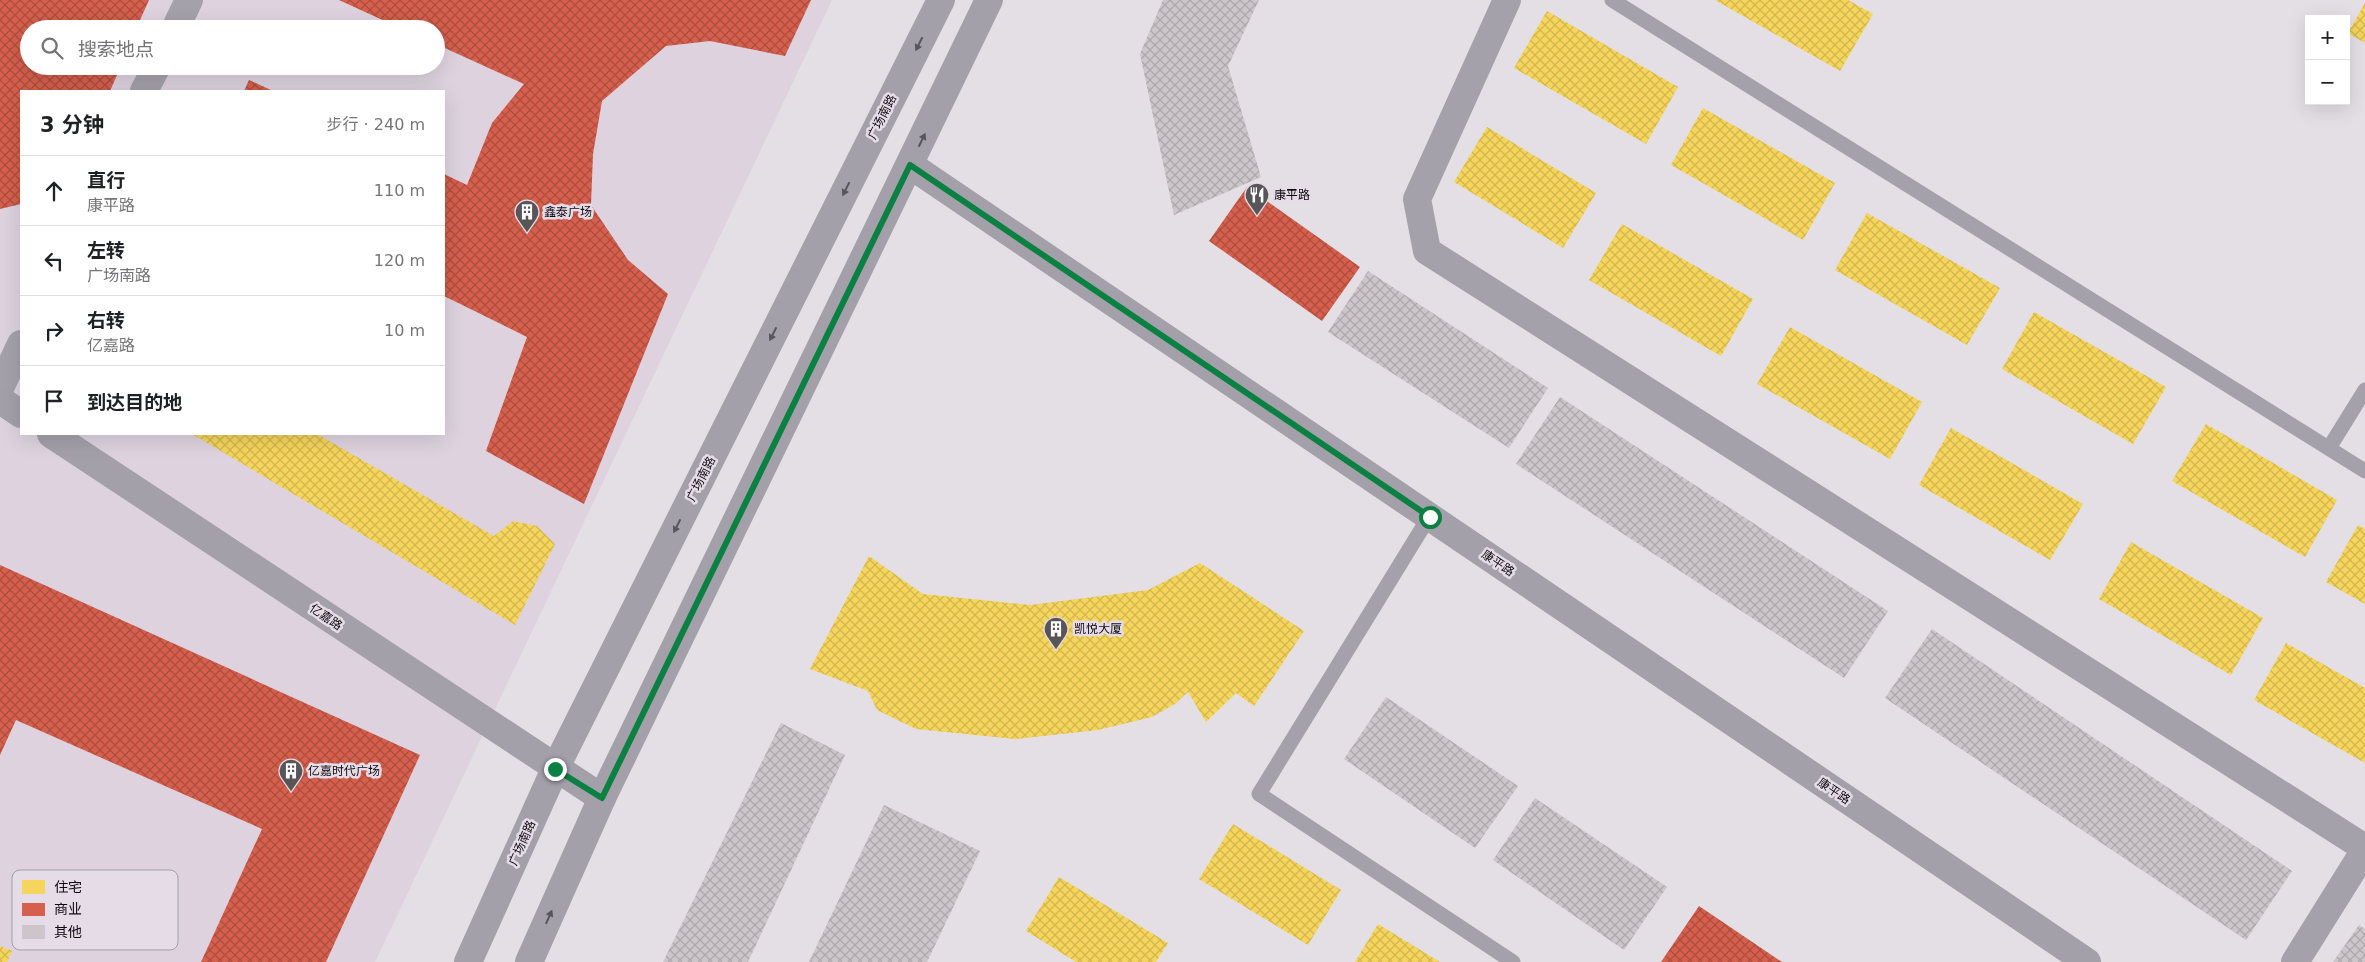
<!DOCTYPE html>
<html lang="zh">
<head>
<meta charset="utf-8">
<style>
  :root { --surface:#fff; --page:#f6f6f6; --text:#202124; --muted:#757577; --line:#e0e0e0 }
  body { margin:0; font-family:"DejaVu Sans","Noto Sans SC",sans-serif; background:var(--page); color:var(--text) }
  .controls { position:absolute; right:15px; top:15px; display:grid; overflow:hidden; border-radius:0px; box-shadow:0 5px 20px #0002 }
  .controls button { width:45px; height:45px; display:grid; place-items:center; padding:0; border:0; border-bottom:1px solid var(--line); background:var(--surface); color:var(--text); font:25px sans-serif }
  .stop { position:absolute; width:15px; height:15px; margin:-11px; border:4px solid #0b8043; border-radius:50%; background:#fff }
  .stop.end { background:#0b8043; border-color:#fff; box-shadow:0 1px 5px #0008 }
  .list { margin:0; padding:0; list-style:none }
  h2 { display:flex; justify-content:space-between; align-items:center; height:65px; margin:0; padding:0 20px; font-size:21px }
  h2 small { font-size:16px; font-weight:400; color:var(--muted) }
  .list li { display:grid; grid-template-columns:32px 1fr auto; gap:15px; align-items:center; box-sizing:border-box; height:70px; padding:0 20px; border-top:1px solid var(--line) }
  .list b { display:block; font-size:19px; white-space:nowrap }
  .list p { margin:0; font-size:16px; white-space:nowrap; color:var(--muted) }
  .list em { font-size:16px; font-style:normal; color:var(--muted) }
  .icon { flex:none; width:28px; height:28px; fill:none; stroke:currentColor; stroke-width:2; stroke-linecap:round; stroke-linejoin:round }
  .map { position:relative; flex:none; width:2365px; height:962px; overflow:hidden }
  .search { position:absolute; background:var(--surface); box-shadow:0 5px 20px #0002; left:20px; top:20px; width:425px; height:55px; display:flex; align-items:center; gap:12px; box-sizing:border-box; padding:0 18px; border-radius:28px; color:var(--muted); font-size:19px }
  .panel { position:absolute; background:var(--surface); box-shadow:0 5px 20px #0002; left:20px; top:90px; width:425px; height:345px; border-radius:0px }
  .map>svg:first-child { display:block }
</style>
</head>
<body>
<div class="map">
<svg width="2365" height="962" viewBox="0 0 2365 962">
  <defs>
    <pattern id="homes-cross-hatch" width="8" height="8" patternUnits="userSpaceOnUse" patternTransform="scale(1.25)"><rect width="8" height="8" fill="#f6d55c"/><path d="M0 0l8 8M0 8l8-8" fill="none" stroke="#d2b64f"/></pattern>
    <pattern id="shops-cross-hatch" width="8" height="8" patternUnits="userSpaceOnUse" patternTransform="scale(1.25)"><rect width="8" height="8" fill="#d6604d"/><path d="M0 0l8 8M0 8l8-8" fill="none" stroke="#ac4d3e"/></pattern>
    <pattern id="building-cross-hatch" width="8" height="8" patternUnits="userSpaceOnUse" patternTransform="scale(1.25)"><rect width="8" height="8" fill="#ccc5ca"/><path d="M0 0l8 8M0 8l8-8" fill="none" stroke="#aea8ac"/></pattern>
  </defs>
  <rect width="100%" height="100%" fill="#e4dfe4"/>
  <path fill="#ddd2de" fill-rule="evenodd" d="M0 0H832L375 962H0ZM29 29H436V66H29ZM21 91H444V434H21Z"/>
  <g fill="url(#homes-cross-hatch)">
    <polygon points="1715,0 1848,0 1873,14 1840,71"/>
    <polygon points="2365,3 2365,43 2348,33"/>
    <polygon points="1547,11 1678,87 1646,144 1514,68"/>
    <polygon points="1703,108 1835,183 1803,240 1671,165"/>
    <polygon points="1487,127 1596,193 1563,248 1454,182"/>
    <polygon points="1867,213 2000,288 1967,345 1835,270"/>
    <polygon points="1622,224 1753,299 1721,356 1589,280"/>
    <polygon points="2034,312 2166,387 2133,444 2002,369"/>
    <polygon points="1790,327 1922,402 1890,459 1757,384"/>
    <polygon points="2206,424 2337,500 2305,557 2172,481"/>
    <polygon points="1951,428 2083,504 2050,560 1919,485"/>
    <polygon points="192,434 317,434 494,536 513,521 537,526 555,544 515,625"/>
    <polygon points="2358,525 2365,529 2365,604 2326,582"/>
    <polygon points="2131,542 2263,618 2231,675 2099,599"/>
    <polygon points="869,556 923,594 1030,605 1148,590 1200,563 1304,631 1254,706 1236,693 1206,722 1188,692 1175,704 1152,717 1098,730 1015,739 916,729 877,710 868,691 810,669"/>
    <polygon points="20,603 395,773 356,858 0,696 0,646"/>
    <polygon points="2286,643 2365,688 2365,763 2254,700"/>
    <polygon points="1233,824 1341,890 1308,945 1199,879"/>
    <polygon points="1059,877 1168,943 1156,962 1076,962 1026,931"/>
    <polygon points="1378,924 1440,962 1355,962"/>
    <polygon points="0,946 12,951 7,962 0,962"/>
  </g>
  <g fill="url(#shops-cross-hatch)">
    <polygon points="0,0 149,0 136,29 29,29 29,66 121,66 110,91 21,91 21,204 0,209"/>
    <polygon points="339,0 811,0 785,56 710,41 666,46 602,101 593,154 591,205 628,260 668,294 584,504 486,451 527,337 444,296 444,174 467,185 492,123 524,84 436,44 436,29 402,29"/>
    <polygon points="249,80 273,91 244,91"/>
    <polygon points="1247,187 1360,267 1322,321 1209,241"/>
    <polygon points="0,565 420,755 326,962 201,962 262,829 16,720 0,755"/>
    <polygon points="1699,906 1782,962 1661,962"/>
  </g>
  <g fill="url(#building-cross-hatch)">
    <polygon points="1163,0 1259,0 1228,66 1261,177 1174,215 1140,54"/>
    <polygon points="1368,271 1548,388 1509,448 1328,332"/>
    <polygon points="1560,397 1888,611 1844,678 1516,464"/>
    <polygon points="1932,629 2292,871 2246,940 1885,698"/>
    <polygon points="1386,697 1518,786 1475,848 1344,759"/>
    <polygon points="781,723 845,755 748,962 663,962"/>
    <polygon points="1535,798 1667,887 1624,950 1493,860"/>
    <polygon points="884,805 980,851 927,962 809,962"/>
    <polygon points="2359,925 2365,929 2365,962 2333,962"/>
  </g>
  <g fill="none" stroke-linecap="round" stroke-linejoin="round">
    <g stroke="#a4a1ab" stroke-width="15">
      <polyline points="1612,0 2365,471"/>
      <polyline points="2329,448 2365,390"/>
      <polyline points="1429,517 1259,794 1513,962"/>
    </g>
    <g stroke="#a4a1ab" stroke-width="28">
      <polyline points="1507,0 1417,199 1427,251 2365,848"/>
      <polyline points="175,29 189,0"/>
      <polyline points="144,91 157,66"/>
      <polyline points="0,388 21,344"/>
      <polyline points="2295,962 2365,850"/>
    </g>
    <g stroke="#a3a0aa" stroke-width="28">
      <polyline points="910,165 2087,962"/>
      <polyline points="0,400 21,414"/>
      <polyline points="51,434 602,798"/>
      <polyline points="468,962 555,769 941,0"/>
      <polyline points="529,962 602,798 989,0"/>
    </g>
  </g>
  <defs><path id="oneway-solid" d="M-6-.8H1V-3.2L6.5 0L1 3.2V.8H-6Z" transform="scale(1.25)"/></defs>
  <g fill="#58555c">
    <use href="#oneway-solid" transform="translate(919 44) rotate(117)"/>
    <use href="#oneway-solid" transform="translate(922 140) rotate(-64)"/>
    <use href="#oneway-solid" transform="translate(846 189) rotate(117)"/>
    <use href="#oneway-solid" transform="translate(773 334) rotate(117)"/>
    <use href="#oneway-solid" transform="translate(677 526) rotate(117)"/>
    <use href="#oneway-solid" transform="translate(549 917) rotate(-66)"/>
  </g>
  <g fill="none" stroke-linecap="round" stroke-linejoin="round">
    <polyline stroke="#0b8043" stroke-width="6" points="555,769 602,798 910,165 1430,517"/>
  </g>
  <defs>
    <symbol id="restaurant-pin" viewBox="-11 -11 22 30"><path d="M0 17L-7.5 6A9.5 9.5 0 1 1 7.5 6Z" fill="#585559" stroke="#e6dce7"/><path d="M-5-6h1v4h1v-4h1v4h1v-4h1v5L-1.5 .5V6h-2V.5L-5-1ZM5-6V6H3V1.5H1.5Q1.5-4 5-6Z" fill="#fff"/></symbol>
    <symbol id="building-pin" viewBox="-11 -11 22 30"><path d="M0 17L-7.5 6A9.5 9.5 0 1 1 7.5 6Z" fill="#585559" stroke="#e6dce7"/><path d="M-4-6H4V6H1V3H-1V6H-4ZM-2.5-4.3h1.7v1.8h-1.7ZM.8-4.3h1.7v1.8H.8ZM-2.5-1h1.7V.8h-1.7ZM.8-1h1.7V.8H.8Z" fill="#fff"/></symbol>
  </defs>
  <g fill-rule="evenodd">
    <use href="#restaurant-pin" x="1243" y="181" width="28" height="38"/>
    <use href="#building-pin" x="513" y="198" width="28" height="38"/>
    <use href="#building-pin" x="1042" y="615" width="28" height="38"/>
    <use href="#building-pin" x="277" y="757" width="28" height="38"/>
  </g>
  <g text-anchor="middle" stroke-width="5" stroke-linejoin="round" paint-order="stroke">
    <g font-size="12" fill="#0d0a0e" stroke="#e6dce7">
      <text transform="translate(882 117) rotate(-63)" y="4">广场南路</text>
      <text transform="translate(701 479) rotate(-63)" y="4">广场南路</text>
      <text transform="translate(1498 563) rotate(34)" y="4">康平路</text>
      <text transform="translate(326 617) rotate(34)" y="4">亿嘉路</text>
      <text transform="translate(1834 791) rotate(34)" y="4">康平路</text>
      <text transform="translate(522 843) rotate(-66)" y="4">广场南路</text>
    </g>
    <g font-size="12" fill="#0d0a0e" stroke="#e6dce7" text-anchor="start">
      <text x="1274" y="199">康平路</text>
      <text x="544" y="216">鑫泰广场</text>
      <text x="1074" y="633">凯悦大厦</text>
      <text x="308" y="775">亿嘉时代广场</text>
    </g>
  </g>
  <rect x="12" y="870" width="166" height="80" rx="8" fill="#e6dce7" stroke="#a59da6" stroke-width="1"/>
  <rect x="22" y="880" width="23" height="14" fill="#f6d55c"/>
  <rect x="22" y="903" width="23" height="13" fill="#d6604d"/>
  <rect x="22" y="925" width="23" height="14" fill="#ccc5ca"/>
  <g font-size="14" fill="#0d0a0e">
    <text x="54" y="892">住宅</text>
    <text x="54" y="914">商业</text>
    <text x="54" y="937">其他</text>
  </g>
</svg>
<div class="controls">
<button>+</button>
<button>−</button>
</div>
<div class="stop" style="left:1430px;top:517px"></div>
<div class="stop end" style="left:555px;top:769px"></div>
<div class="search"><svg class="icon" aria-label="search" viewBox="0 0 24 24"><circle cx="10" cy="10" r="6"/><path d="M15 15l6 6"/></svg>搜索地点</div>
<section class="panel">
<h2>3 分钟<small>步行 · 240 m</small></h2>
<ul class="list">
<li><svg class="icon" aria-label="ahead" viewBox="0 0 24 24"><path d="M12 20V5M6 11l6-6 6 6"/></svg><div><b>直行</b><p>康平路</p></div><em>110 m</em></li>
<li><svg class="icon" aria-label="left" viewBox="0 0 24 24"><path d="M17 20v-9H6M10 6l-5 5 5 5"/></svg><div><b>左转</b><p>广场南路</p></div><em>120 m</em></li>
<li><svg class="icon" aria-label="right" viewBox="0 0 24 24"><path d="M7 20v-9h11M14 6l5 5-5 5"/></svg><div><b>右转</b><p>亿嘉路</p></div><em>10 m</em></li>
<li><svg class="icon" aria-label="arrive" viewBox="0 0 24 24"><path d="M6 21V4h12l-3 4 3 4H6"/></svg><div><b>到达目的地</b></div></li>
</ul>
</section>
</div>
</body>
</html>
